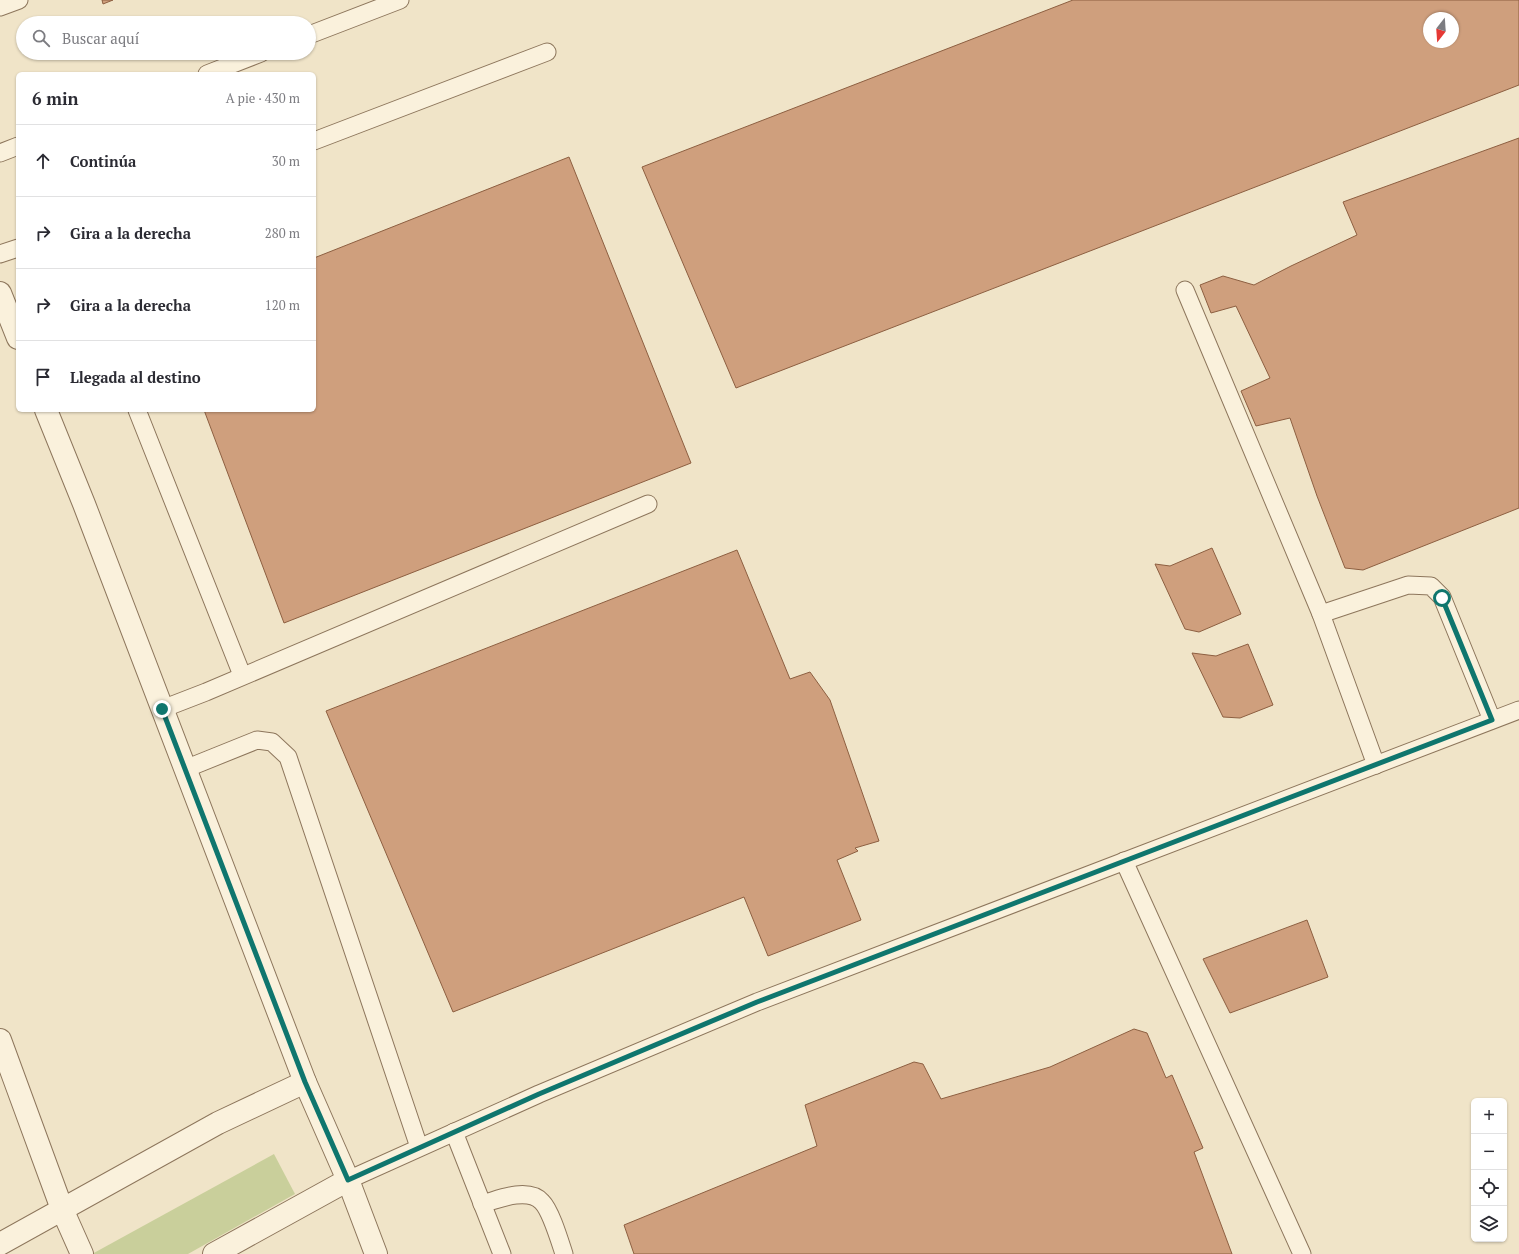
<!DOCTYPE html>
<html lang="es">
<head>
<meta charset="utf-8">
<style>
  :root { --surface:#fff; --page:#f2f2f3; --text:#2b2b33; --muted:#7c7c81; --line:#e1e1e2 }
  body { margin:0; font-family:"PT Serif",serif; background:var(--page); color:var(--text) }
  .controls { position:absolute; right:12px; bottom:12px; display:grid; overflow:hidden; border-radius:6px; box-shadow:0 1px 3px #0004 }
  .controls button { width:36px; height:36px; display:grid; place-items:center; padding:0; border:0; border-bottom:1px solid var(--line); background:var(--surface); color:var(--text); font:20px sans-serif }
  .compass { position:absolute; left:1423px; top:12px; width:36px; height:36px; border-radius:50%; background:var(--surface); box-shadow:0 1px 3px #0004; rotate:197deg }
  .stop { position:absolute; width:12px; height:12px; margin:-9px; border:3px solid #0f766e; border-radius:50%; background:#fff }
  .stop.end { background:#0f766e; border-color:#fff; box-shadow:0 1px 4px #0008 }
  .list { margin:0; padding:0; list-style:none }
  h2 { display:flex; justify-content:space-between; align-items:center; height:52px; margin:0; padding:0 16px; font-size:17px }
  h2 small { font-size:13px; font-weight:400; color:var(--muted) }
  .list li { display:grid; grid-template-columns:26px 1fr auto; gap:12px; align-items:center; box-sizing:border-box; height:72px; padding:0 16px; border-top:1px solid var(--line) }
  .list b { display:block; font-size:15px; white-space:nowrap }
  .list em { font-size:13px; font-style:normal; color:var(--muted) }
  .icon { flex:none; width:22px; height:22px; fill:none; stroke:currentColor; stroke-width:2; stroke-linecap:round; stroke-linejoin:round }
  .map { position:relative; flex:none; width:1519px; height:1254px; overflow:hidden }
  .search { position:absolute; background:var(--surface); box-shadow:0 1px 3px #0004; left:16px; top:16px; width:300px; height:44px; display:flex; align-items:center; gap:10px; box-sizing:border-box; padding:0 14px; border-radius:22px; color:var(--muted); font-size:15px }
  .panel { position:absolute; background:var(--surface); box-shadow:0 1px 3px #0004; left:16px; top:72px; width:300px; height:340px; border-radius:6px }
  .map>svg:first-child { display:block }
</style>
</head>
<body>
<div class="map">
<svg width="1519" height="1254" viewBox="0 0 1519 1254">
  <rect width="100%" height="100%" fill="#f0e4c8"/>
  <polygon fill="#c9cf9b" points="274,1154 295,1194 188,1254 92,1254"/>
  <g fill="#cf9f7d" stroke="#8d5f41" fill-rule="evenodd">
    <polygon points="102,0 113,0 103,4"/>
    <path d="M1073 0H1519V85L736 388 642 167ZM1429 18H1453V42H1429Z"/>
    <polygon points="1519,138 1519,508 1363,570 1345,568 1317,496 1290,418 1256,426 1241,391 1270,378 1236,306 1211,313 1200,285 1223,276 1254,285 1291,266 1357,235 1343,202"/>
    <polygon points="569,157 691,463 284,623 204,410 314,410 314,258"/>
    <polygon points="1212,548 1241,614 1199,632 1185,629 1155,564 1170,566"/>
    <polygon points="737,550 790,679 810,672 830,700 879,841 855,848 858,851 837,860 861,920 768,956 744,897 453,1012 326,711"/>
    <polygon points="1248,644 1273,705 1240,718 1223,717 1192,653 1216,656"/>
    <polygon points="1307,920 1328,977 1230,1013 1203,959"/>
    <polygon points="1134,1029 1147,1033 1166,1078 1172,1075 1203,1148 1194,1152 1232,1254 634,1254 624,1225 817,1146 805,1105 914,1062 923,1064 941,1099 1050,1067"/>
  </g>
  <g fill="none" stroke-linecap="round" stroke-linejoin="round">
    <defs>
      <g id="lane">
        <polyline points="0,7 19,0"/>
        <polyline points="309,35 400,0"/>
        <polyline points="207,74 261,53"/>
        <polyline points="314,141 547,52"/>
        <polyline points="0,153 18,146"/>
        <polyline points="0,254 18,248"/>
        <polyline points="1185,290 1321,614"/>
        <polyline points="137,410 242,675"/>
        <polyline points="162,709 206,692 648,504"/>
        <polyline points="1376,765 1321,614 1408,585 1431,586 1442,597 1492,720"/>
        <polyline points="185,769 257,740 272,742 288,757 419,1147"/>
        <polyline points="1124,861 1302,1254"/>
        <polyline points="454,1132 502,1254"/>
        <polyline points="348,1180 539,1094 757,1002 1519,710"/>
        <path d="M482 1204C493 1201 505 1196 516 1195 525 1194 536 1195 542 1202 551 1211 560 1242 564 1254"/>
      </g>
      <g id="street">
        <polyline points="0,293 18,338"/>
        <polyline points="46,410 84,504 305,1082 348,1180 376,1254"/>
        <polyline points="0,1040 62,1209 82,1254"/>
        <polyline points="0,1244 218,1123 305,1082"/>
        <polyline points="214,1254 348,1180"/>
      </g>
    </defs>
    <use href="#lane" stroke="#8d765c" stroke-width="19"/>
    <use href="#street" stroke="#8d765c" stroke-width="24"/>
    <use href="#lane" stroke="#faf1dc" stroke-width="17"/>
    <use href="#street" stroke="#faf1dc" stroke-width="22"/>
  </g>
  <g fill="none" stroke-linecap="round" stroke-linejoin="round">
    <polyline stroke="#0f766e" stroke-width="5" points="162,709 305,1082 348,1180 539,1094 757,1002 1492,720 1442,598"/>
  </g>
</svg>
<div class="controls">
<button>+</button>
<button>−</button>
<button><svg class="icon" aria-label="locate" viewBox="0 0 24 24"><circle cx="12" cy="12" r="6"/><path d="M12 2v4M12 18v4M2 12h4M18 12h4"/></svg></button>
<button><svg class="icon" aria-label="layers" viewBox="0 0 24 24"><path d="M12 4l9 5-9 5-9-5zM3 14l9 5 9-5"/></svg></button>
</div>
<svg class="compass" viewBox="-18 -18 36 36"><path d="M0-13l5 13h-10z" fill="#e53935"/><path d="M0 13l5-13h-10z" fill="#7c7c81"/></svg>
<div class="stop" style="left:1442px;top:598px"></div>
<div class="stop end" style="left:162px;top:709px"></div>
<div class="search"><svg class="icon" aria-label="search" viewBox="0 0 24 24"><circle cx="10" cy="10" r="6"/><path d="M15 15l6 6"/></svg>Buscar aquí</div>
<section class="panel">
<h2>6 min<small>A pie · 430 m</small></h2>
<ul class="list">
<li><svg class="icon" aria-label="ahead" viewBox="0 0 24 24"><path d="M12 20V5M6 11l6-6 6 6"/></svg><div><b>Continúa</b></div><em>30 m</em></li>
<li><svg class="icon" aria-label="right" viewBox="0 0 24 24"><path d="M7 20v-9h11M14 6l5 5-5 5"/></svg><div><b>Gira a la derecha</b></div><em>280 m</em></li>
<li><svg class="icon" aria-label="right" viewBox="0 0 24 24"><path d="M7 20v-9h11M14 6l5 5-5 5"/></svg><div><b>Gira a la derecha</b></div><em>120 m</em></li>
<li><svg class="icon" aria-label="arrive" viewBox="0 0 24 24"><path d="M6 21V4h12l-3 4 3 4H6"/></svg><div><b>Llegada al destino</b></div></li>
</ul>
</section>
</div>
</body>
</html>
